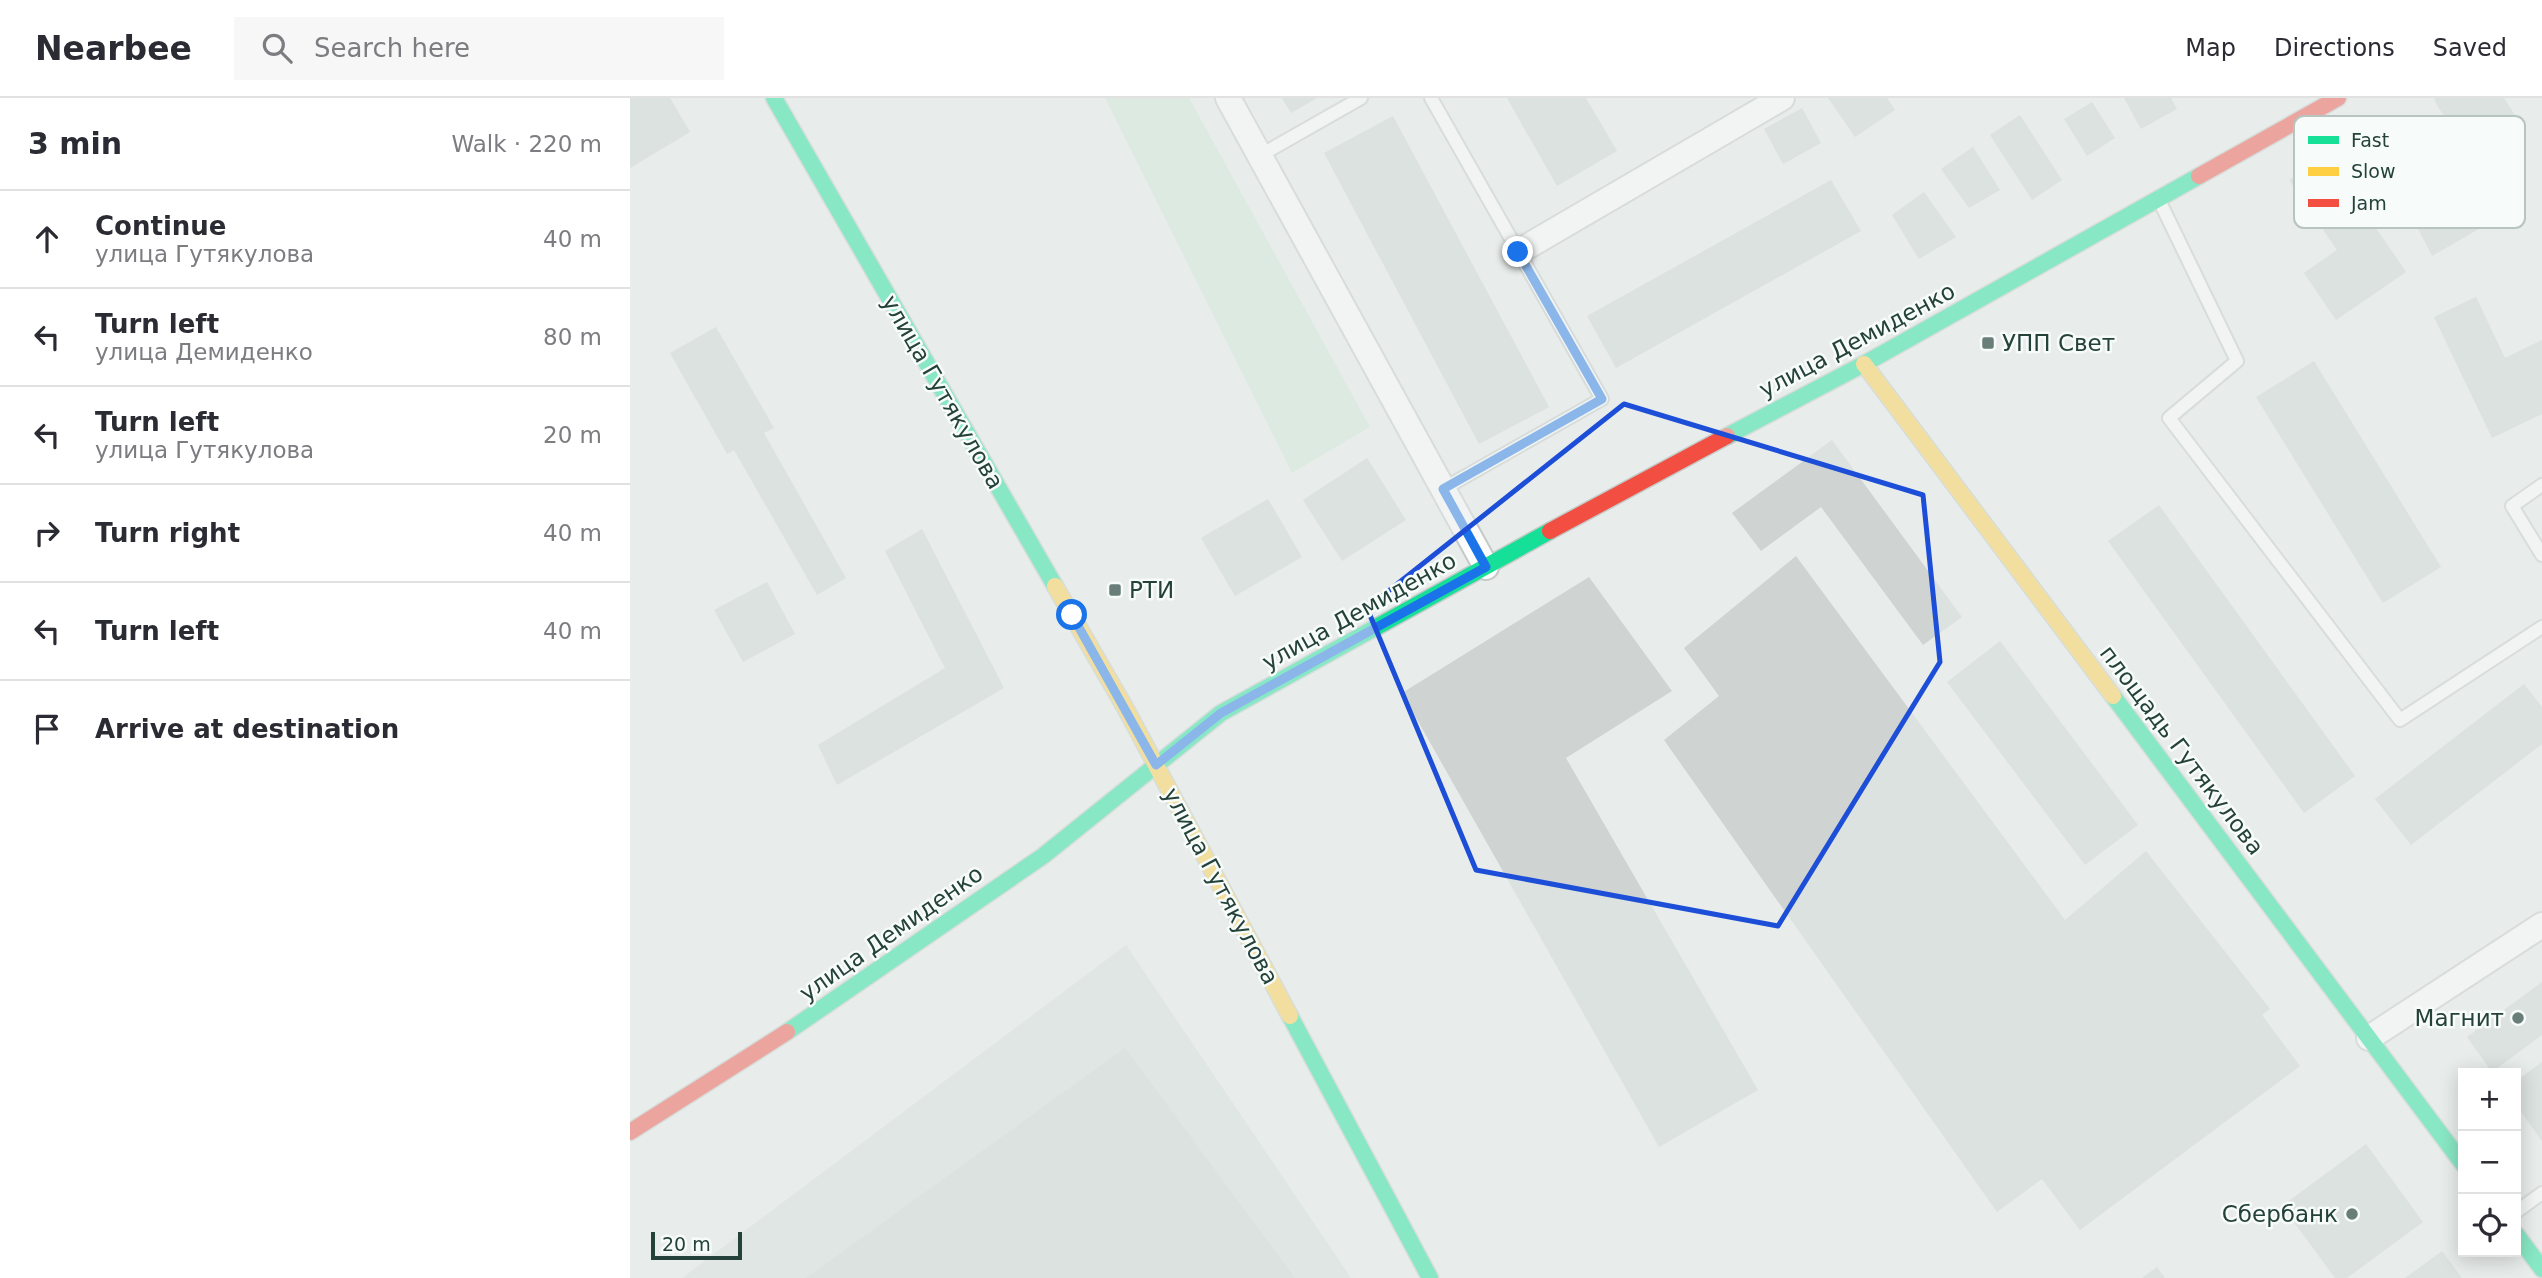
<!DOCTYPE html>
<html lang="en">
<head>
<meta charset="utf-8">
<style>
  :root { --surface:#fff; --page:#f7f7f7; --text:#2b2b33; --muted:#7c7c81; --line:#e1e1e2 }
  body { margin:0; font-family:"DejaVu Sans",sans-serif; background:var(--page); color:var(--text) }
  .controls { position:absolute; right:21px; bottom:21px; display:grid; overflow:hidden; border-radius:0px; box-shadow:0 4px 18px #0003 }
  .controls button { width:63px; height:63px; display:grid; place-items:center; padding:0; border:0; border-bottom:2px solid var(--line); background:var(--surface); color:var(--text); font:35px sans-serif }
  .scale { position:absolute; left:21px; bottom:18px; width:91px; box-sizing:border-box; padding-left:7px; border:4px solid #24423a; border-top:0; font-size:19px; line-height:24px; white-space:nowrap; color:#24423a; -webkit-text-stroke:5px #f7fbf9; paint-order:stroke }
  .stop { position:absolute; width:21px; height:21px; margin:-16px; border:5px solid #1a73e8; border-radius:50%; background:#fff }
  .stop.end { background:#1a73e8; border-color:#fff; box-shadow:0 2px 7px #0008 }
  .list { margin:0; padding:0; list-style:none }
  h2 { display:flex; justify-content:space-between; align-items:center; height:91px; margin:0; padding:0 28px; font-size:30px }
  h2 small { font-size:23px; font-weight:400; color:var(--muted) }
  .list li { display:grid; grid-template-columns:46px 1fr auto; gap:21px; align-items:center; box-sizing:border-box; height:98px; padding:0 28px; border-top:2px solid var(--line) }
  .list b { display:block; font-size:26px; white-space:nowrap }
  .list p { margin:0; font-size:23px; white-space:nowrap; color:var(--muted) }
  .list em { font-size:23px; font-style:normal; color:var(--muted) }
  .icon { flex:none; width:38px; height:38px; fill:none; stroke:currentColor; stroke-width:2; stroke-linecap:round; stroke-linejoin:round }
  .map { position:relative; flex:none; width:1912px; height:1180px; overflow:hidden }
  header { display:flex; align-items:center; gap:42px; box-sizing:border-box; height:98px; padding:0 35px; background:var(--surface); border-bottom:2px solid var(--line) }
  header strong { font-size:33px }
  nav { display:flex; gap:38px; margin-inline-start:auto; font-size:24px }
  .search { width:490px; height:63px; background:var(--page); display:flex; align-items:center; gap:18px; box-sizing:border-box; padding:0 24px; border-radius:0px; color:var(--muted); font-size:26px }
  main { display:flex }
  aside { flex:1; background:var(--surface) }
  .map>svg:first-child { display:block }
</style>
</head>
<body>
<header>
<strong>Nearbee</strong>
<div class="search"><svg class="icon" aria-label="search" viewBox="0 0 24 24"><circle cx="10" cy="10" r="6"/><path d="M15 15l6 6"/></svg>Search here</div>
<nav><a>Map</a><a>Directions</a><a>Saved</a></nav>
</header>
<main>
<aside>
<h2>3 min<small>Walk · 220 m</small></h2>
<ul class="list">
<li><svg class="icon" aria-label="ahead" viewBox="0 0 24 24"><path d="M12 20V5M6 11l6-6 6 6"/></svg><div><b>Continue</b><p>улица Гутякулова</p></div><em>40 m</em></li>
<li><svg class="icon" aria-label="left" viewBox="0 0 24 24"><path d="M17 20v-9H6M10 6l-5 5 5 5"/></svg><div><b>Turn left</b><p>улица Демиденко</p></div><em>80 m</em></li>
<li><svg class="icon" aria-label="left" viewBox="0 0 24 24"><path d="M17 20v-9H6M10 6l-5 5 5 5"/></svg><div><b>Turn left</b><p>улица Гутякулова</p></div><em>20 m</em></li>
<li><svg class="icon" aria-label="right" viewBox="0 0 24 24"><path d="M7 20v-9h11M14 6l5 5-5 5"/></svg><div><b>Turn right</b></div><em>40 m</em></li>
<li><svg class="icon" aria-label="left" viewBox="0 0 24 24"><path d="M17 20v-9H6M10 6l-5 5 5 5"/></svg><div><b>Turn left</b></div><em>40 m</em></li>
<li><svg class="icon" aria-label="arrive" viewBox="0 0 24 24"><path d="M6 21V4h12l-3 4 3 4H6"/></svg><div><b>Arrive at destination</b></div></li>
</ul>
</aside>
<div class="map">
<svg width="1912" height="1180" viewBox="0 0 1912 1180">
  <rect width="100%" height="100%" fill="#e8edeb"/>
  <polygon fill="#d6dedb" points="496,847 721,1180 52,1180"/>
  <polygon fill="#d1e6d8" points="475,0 559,0 740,329 662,375"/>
  <g fill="#cfd4d2">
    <polygon points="0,0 40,0 60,34 0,70"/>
    <polygon points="652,0 687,0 661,15"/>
    <polygon points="877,0 956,0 987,53 927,88"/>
    <polygon points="1198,0 1257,0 1265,12 1225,39"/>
    <polygon points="1494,0 1541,0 1547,11 1511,31"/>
    <polygon points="1806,0 1874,0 1895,33 1843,65 1804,2"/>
    <polygon points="1462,4 1485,40 1457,58 1434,21"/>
    <polygon points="1172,10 1191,45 1153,66 1134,31"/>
    <polygon points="1390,17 1432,82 1402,102 1360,37"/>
    <polygon points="763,18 919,309 849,346 694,55"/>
    <polygon points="1343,49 1370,92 1339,110 1311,71"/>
    <polygon points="1696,57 1776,174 1706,222 1674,175 1707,152 1659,82"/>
    <polygon points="1846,69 1873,117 1802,158 1777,109"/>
    <polygon points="1201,82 1231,133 986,270 957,218"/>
    <polygon points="1294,94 1326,139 1289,161 1262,117"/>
    <polygon points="1846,199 1875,260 1912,242 1912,316 1862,340 1804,219"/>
    <polygon points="86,229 144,330 134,335 216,480 187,497 104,352 97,356 40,255"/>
    <polygon points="1684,263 1811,469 1753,505 1626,299"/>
    <polygon points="1202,342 1332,519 1293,547 1191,409 1131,453 1102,415"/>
    <polygon points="737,360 776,422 712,463 673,402"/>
    <polygon points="638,401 672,459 605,498 571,440"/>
    <polygon points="1529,407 1725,678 1674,715 1478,443"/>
    <polygon points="292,431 374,590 207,687 188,647 315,570 255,453"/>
    <polygon points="1166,458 1435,822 1516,753 1640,911 1632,917 1670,968 1450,1132 1412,1081 1367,1114 1034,642 1089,598 1054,550"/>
    <polygon points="959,479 1042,593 936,660 1128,992 1029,1049 772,595"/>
    <polygon points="137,484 165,536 113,564 84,512"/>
    <polygon points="1370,543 1508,727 1455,767 1317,584"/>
    <polygon points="1894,586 1912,609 1912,646 1781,747 1745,701"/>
    <polygon points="1912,884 1912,937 1862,974 1837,939"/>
    <polygon points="495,950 665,1180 176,1180"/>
    <polygon points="1912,964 1912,1043 1886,1007 1886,983"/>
    <polygon points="1736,1046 1793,1124 1717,1180 1705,1180 1652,1108"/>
    <polygon points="1812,1153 1832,1180 1775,1180"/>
    <polygon points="1527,1169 1535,1180 1512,1180"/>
  </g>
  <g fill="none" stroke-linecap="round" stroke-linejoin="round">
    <defs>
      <g id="lane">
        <polyline points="801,0 972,301 813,391"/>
        <polyline points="629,58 731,0"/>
        <polyline points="1529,102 1607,263 1539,320 1770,622 1912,529"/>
        <polyline points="1912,387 1882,408 1912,457"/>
        <polyline points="1886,1114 1912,1095"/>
      </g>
      <g id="street">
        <polyline points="598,0 856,469"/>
        <polyline points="888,154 1152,0"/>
        <polyline points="1739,940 1912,827"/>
      </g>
      <g id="fast">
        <polyline points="144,0 425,488"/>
        <polyline points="1097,338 1234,266 1569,78"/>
        <polyline points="1483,598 1833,1066"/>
        <polyline points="660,918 800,1180"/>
        <polyline points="157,934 413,758 591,615 920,433"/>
        <polyline points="1886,1136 1912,1171"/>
      </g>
      <g id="slow">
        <polyline points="1234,266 1483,598"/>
        <polyline points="425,488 497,613 660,918"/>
      </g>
      <g id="jam">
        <polyline points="1569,78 1708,0"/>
        <polyline points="920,433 1097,338"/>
        <polyline points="0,1034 157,934"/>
      </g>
    </defs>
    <use href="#lane" stroke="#c5cac8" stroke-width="16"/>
    <use href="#street" stroke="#c5cac8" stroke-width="28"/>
    <use href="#fast" stroke="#c3cbc8" stroke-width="19"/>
    <use href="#slow" stroke="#c3cbc8" stroke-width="19"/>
    <use href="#jam" stroke="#c3cbc8" stroke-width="19"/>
    <use href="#lane" stroke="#fcfcfc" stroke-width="12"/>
    <use href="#street" stroke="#fcfcfc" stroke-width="24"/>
    <use href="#fast" stroke="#16e098" stroke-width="16"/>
    <use href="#slow" stroke="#ffcf43" stroke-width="16"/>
    <use href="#jam" stroke="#f24e42" stroke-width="16"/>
  </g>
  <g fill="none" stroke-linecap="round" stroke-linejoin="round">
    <polyline stroke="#1a73e8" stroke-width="9" points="442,517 526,667 591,615 856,469 813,391 972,301 888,154"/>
  </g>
  <path d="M0 0H1912V1180H0ZM994 306 1293 397 1310 564 1148 828 846 772 737 510Z" fill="#e8edeb" fill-opacity=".55" fill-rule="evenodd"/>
  <path fill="none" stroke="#1d4ed8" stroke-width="5" stroke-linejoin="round" d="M994 306 1293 397 1310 564 1148 828 846 772 737 510Z"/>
  <g fill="#697e78" stroke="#f7fbf9" stroke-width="2.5">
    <rect x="1351" y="238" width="14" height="14" rx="3.5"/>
    <rect x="478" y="485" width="14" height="14" rx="3.5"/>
    <circle cx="1888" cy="920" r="7"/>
    <circle cx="1722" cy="1116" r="7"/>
  </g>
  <g text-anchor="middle" stroke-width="5" stroke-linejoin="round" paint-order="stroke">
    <g font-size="23" fill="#24423a" stroke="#f7fbf9">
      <text transform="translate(1227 242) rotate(-28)" y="8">улица Демиденко</text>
      <text transform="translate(313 294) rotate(60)" y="8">улица Гутякулова</text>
      <text transform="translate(729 513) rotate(-29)" y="8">улица Демиденко</text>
      <text transform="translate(1552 652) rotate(53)" y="8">площадь Гутякулова</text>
      <text transform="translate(591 788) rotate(62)" y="8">улица Гутякулова</text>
      <text transform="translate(261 835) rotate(-35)" y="8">улица Демиденко</text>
    </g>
    <g font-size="23" fill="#24423a" stroke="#f7fbf9" text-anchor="start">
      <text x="1372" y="253">УПП Свет</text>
      <text x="499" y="500">РТИ</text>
      <text x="1874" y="928" text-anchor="end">Магнит</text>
      <text x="1708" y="1124" text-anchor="end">Сбербанк</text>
    </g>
  </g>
  <rect x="1664" y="18" width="231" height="112" rx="10" fill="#f7fbf9" stroke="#b8c4c0" stroke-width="2"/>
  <rect x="1678" y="38" width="31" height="8" fill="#16e098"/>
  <rect x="1678" y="69" width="31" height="9" fill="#ffcf43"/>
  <rect x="1678" y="101" width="31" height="8" fill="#f24e42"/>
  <g font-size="19" fill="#24423a">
    <text x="1721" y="49">Fast</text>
    <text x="1721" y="80">Slow</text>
    <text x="1721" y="112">Jam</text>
  </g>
</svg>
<div class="controls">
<button>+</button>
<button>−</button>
<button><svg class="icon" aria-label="locate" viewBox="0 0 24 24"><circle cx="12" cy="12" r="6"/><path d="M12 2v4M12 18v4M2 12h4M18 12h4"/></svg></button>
</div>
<div class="scale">20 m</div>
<div class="stop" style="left:442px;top:517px"></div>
<div class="stop end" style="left:888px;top:154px"></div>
</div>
</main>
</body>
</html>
